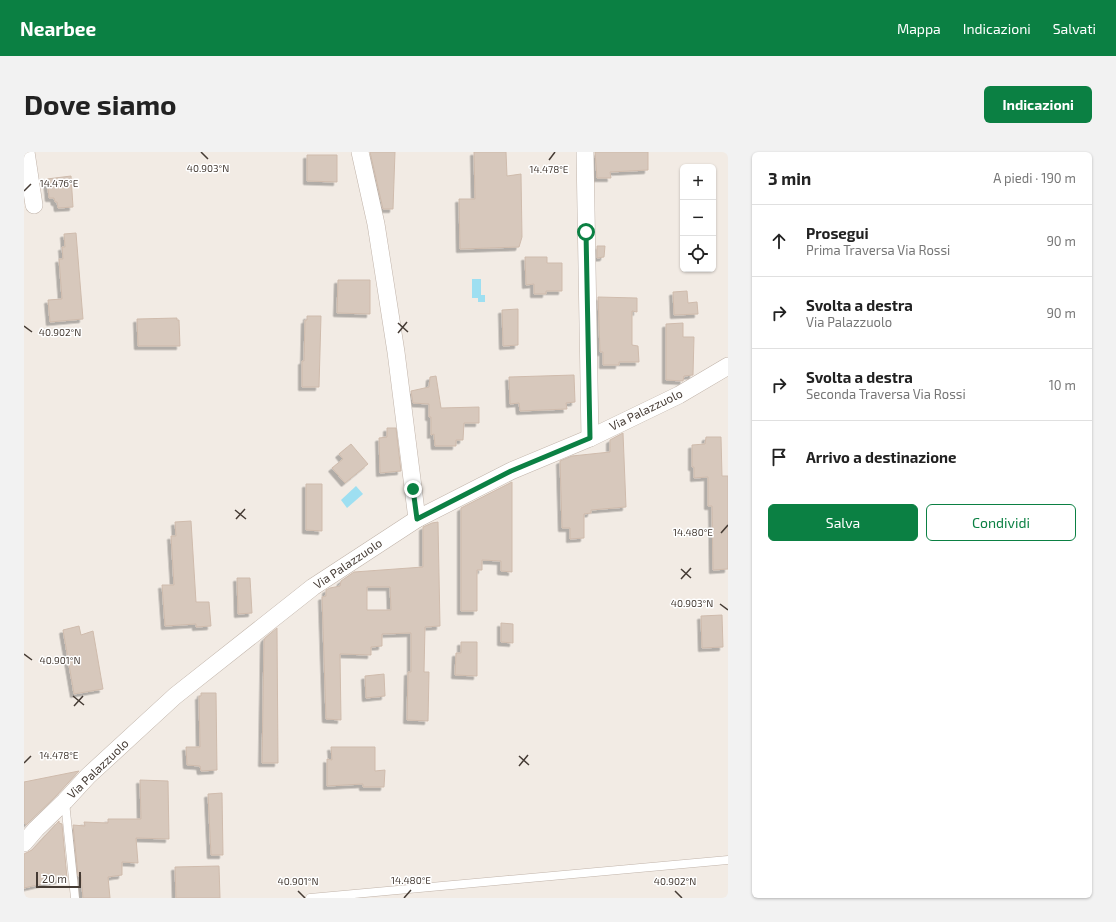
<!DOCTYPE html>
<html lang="it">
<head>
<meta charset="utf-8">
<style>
  :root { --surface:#fff; --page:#f2f2f2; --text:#222; --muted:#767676; --line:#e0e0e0; --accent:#0b8043 }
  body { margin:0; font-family:"Exo 2",sans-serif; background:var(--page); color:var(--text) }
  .controls { position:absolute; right:12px; top:12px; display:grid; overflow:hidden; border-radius:6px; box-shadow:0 1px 3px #0004 }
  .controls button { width:36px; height:36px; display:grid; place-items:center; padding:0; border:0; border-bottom:1px solid var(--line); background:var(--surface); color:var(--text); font:20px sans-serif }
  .scale { position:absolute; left:12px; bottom:10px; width:45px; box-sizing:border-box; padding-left:4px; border:2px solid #453b34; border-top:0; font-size:11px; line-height:14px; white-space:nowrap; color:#453b34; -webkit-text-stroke:3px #fff; paint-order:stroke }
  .stop { position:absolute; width:12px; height:12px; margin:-9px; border:3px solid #0b8043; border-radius:50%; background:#fff }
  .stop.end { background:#0b8043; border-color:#fff; box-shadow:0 1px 4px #0008 }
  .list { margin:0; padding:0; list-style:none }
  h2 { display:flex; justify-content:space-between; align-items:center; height:52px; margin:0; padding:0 16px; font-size:17px }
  h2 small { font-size:13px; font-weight:400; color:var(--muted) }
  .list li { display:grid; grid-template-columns:26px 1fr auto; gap:12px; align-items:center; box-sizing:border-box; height:72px; padding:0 16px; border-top:1px solid var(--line) }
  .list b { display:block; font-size:15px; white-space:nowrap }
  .list p { margin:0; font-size:13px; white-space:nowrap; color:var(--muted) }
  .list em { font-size:13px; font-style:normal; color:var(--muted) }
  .actions { display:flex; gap:8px; padding:12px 16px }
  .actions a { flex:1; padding:9px 0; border:1px solid var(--accent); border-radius:6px; text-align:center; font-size:14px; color:var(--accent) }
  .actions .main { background:var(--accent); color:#fff }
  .icon { flex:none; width:22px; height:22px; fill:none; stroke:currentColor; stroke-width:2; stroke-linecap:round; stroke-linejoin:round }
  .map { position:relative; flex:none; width:704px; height:746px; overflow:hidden; border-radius:6px }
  header { display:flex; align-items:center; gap:24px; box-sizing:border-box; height:56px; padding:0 20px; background:var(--accent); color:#fff }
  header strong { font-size:19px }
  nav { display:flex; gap:22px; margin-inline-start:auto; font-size:14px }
  .intro { display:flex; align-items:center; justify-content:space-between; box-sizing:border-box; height:96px; padding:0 24px }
  h1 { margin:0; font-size:28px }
  .button { padding:10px 18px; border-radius:6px; background:var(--accent); color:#fff; font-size:14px; font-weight:700 }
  main { display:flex; gap:24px; padding:0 24px }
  aside { flex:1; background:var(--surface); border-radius:6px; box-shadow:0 1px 3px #0004 }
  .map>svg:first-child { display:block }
</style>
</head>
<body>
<header>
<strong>Nearbee</strong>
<nav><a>Mappa</a><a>Indicazioni</a><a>Salvati</a></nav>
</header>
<div class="intro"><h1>Dove siamo</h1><a class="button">Indicazioni</a></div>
<main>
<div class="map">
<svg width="704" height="746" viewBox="0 0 704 746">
  <defs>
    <filter id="shadow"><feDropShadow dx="-3.5" dy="3.5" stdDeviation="0" flood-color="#0004"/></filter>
  </defs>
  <rect width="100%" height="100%" fill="#f2ebe4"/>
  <g fill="#9edff1">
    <polygon points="448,127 457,127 457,143 461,143 461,150 454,150 454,146 448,146"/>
    <polygon points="332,334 339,342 323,356 317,348"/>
  </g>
  <g fill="#d7c8bc" stroke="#cfbbac" fill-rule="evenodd" filter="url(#shadow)">
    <polygon points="346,0 371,0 369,57 359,57"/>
    <polygon points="450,0 482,0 483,24 497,22 498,85 495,95 436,97 435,47 451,47"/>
    <polygon points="571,0 624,0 624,18 586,20 587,26 573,26"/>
    <polygon points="283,3 313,3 313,30 283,29"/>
    <polygon points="47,24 49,55 34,56 33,50 31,50 30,46 25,46 23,27"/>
    <polygon points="52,81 59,167 26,170 24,148 38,147 35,107 39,107 38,95 41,95 40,82"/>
    <polygon points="573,94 581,94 580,105 573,106"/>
    <polygon points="501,105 523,105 523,111 538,111 538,139 522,139 522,142 510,142 510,132 502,133"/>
    <polygon points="314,128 346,128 346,162 313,161"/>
    <polygon points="663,139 664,151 673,150 674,162 650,163 649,140"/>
    <polygon points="574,145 613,146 613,160 608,159 608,193 614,194 615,210 595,210 595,213 579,213 579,200 576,200"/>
    <polygon points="494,157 494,193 479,194 478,158"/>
    <polygon points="283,164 297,164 295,235 278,235 278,209 280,209 281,168 283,168"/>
    <polygon points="153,166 153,168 155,168 156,194 114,194 113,167"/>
    <polygon points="659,171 659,185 670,185 669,223 660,224 659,229 642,228 642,172"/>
    <polygon points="550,223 551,250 542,251 543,257 496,259 495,251 486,252 485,225"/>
    <polygon points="412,224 417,256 455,255 455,271 440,271 439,288 432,288 432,294 411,294 410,282 407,283 407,265 405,265 405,252 389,251 387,239 405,235 406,225"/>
    <polygon points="363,276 372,276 377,319 356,321 355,286 363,285"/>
    <polygon points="599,281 602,355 567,358 567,361 560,362 560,386 546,387 546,376 538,376 536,309 548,304 586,300 586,288"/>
    <polygon points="682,285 697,285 698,324 704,324 704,417 689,418 688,354 684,354 684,325 670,326 670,315 668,315 668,293 681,292"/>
    <polygon points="327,292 344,312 321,331 308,316 319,307 315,302"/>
    <polygon points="488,330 488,420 477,419 477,409 458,408 458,418 453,418 453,459 437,459 437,356"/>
    <polygon points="282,332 298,332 298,379 282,378"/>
    <polygon points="167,369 172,450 185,450 187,474 172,475 172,472 141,474 138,433 150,433 147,384 152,384 151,370"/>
    <path d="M414 370 416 474 401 475 400 520H405L404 569 383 568 384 520H387V481L358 482V494L347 495V503L316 502 317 568 302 567 298 445 302 444V438L306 436 316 434 317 429 330 420 399 415V375L408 371ZM343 435H366L367 458H343Z"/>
    <polygon points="213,426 226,426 228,461 214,462"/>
    <polygon points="698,463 699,495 678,496 677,464"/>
    <polygon points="477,471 489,472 489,491 477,490"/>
    <polygon points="55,474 57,483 69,479 79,537 50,542 39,478"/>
    <polygon points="253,476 254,611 238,611 240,489 241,486"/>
    <polygon points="437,490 453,490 453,524 431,523 432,501 437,501"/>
    <polygon points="360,522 361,544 342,546 341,524"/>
    <polygon points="177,541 192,541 193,618 177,619 176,614 163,613 162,595 176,595 175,544 177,544"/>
    <polygon points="307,595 351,595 351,619 361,618 360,635 339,635 339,632 303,634 303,607 308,608"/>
    <polygon points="55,619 32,644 2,673 0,670 0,630"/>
    <polygon points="116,628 144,629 145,687 112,686 114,711 98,710 98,723 84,725 86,746 59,746 57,723 54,724 49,673 61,674 60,670 84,671 84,667 117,667"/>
    <polygon points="198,641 199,703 187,703 184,642"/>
    <polygon points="35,669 35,671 38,672 43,726 0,736 0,702 8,698"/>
    <polygon points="195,714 196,746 152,746 151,715"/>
  </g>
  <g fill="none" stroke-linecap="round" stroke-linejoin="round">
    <defs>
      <g id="lane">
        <polyline points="41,650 51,746"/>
        <polyline points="286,746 704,708"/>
      </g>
      <g id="street">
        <polyline points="2,0 10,53"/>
        <polyline points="336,0 352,72 372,200 393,367"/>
        <polyline points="561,0 566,286"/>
        <polyline points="0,691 12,677 41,649 64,624 151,544 289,435 393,367 487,319 566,286 655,243 704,214"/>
      </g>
    </defs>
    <use href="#lane" stroke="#c1b4aa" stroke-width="9"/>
    <use href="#street" stroke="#c1b4aa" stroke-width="18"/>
    <use href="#lane" stroke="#fff" stroke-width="8"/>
    <use href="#street" stroke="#fff" stroke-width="17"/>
  </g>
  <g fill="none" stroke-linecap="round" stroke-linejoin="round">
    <polyline stroke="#0b8043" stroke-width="5" points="389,337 393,367 487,319 566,286 562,80"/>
  </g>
  <path fill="none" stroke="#453b34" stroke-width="1.5" d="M177 0 184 7M525 8 531 0M0 39 7 32M374 171 384 180M0 174 8 180M374 181 383 170M211 358 222 367M212 367 221 357M697 381 704 373M657 417 667 426M657 427 667 416M696 452 704 458M0 502 8 508M49 544 60 553M50 554 59 544M495 604 505 613M0 611 7 604M495 614 504 603M274 739 281 746M651 739 658 746M380 746 387 738"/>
  <g text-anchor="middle" stroke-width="3" stroke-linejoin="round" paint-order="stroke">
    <g font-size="12" fill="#453b34" stroke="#fff">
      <text transform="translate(622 258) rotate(-26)" y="4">Via Palazzuolo</text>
      <text transform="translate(324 412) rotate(-34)" y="4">Via Palazzuolo</text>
      <text transform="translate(74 617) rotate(-44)" y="4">Via Palazzuolo</text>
    </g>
  </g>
  <g font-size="10" text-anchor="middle" fill="#453b34" stroke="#fff" stroke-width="3" stroke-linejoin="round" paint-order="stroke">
    <text x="184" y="20">40.903°N</text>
    <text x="525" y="21">14.478°E</text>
    <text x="35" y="35">14.476°E</text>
    <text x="36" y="184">40.902°N</text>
    <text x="669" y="384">14.480°E</text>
    <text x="668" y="455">40.903°N</text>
    <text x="36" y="512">40.901°N</text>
    <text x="35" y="607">14.478°E</text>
    <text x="387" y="732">14.480°E</text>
    <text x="274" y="733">40.901°N</text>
    <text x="651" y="733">40.902°N</text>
  </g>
</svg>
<div class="controls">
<button>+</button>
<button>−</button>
<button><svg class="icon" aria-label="locate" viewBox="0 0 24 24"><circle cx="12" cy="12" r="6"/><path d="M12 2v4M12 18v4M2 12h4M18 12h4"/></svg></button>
</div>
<div class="scale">20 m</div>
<div class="stop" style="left:562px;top:80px"></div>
<div class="stop end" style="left:389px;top:337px"></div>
</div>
<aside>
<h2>3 min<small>A piedi · 190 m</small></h2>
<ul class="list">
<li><svg class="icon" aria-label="ahead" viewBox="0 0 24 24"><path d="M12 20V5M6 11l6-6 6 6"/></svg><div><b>Prosegui</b><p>Prima Traversa Via Rossi</p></div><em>90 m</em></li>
<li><svg class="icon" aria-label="right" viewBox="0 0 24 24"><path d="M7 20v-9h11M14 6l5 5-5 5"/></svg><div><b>Svolta a destra</b><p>Via Palazzuolo</p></div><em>90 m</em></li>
<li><svg class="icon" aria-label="right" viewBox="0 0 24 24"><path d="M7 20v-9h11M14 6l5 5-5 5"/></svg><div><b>Svolta a destra</b><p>Seconda Traversa Via Rossi</p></div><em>10 m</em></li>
<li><svg class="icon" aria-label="arrive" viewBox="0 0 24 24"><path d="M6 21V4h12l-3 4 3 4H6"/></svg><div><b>Arrivo a destinazione</b></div></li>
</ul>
<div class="actions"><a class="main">Salva</a><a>Condividi</a></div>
</aside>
</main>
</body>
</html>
